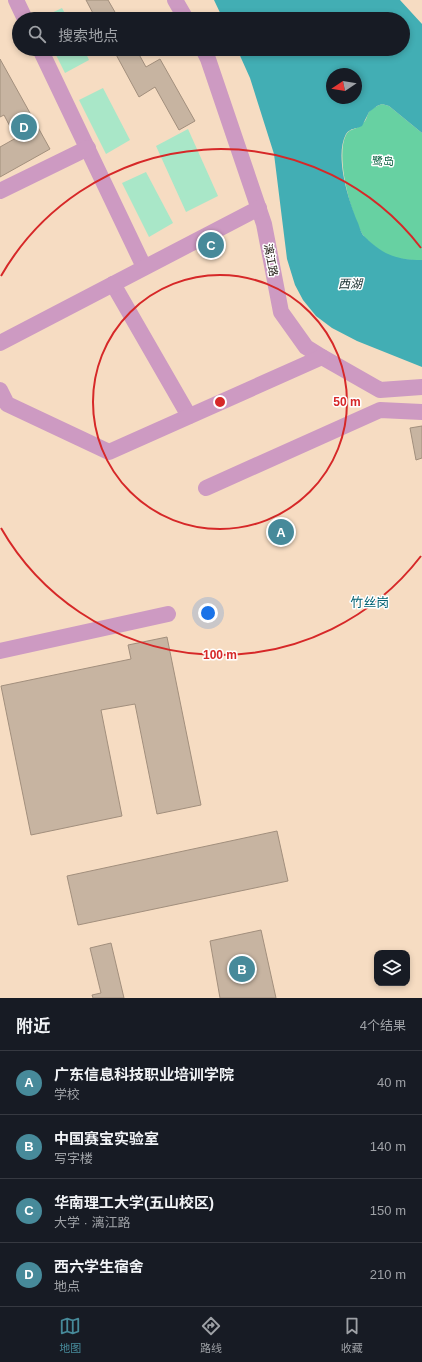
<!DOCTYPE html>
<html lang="zh">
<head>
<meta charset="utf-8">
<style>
  :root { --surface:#171b24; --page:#20242c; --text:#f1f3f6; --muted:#9ea1a6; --line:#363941; --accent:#478a9a }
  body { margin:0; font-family:Helvetica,"Noto Sans SC",sans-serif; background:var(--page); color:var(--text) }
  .controls { position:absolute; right:12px; bottom:12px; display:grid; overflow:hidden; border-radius:8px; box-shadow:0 2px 6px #0003 }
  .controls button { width:36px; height:36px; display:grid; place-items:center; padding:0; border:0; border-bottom:1px solid var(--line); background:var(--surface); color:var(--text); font:20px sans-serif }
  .compass { position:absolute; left:326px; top:68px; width:36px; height:36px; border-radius:50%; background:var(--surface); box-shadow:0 2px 6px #0003; rotate:258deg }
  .you { position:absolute; left:208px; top:613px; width:14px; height:14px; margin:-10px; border:3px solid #fff; border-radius:50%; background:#1a73e8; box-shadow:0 0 0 6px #1a73e833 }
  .badge { display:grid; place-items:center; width:26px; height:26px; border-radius:50%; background:var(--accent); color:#fff; font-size:13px; font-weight:700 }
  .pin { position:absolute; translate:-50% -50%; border:2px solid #fff; box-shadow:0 1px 4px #0006 }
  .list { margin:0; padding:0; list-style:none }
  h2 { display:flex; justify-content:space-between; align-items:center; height:52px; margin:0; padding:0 16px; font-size:17px }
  h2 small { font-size:13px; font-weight:400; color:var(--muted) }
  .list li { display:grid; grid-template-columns:26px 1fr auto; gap:12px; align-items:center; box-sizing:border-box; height:64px; padding:0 16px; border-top:1px solid var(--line) }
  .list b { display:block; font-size:15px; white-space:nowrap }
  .list p { margin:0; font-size:13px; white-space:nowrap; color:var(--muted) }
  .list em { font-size:13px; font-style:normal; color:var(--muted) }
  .icon { flex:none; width:22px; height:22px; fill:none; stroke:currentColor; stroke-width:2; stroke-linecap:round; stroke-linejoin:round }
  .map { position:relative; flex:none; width:422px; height:998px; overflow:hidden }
  .search { position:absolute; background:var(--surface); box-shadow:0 2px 6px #0003; left:12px; right:12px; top:12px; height:44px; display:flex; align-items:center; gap:10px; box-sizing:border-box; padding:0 14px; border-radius:22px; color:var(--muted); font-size:15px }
  .sheet { height:308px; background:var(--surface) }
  nav { display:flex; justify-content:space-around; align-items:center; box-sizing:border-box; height:56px; border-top:1px solid var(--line); background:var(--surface); font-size:11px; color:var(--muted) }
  nav a { display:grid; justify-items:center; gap:2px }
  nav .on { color:var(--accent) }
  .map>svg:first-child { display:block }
</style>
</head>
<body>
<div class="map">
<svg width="422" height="998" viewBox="0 0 422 998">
  <rect width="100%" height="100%" fill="#fde8d4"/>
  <path fill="#f6dcc2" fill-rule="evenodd" d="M0 0H422V998H0ZM19 19H403V49H19ZM332 74H356V98H332ZM377 953H407V983H377Z"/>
  <g fill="#a9e7c8">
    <polygon points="62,8 68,19 39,19"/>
    <polygon points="53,49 84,49 89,60 65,73"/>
    <polygon points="103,88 130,140 106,154 79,100"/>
    <polygon points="188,129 218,196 186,212 156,146"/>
    <polygon points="146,172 173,223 149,237 122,183"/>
  </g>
  <path fill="#67d1a2" d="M382 104 389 106 422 133V260C410 260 397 260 386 254 381 252 365 239 363 235 351 215 335 156 346 135 349 129 354 130 358 127 361 125 363 123 365 121 367 118 367 115 369 112 372 108 377 106 382 104Z"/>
  <path fill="#42aeb4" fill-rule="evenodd" d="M214 0H400L422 24V133L389 106 382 104 377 106 369 112 362 126C356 129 350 128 346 134 334 156 349 202 358 223 360 228 361 234 365 237 383 255 397 260 422 260V367L357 341 332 328 316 316 303 300 295 285 287 259 274 154 250 78 237 49H403V19H223ZM332 74H356V98H332Z"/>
  <g fill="#c7b4a1" stroke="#a28f7d">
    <polygon points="86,0 108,0 119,19 96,19"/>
    <polygon points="113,49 136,49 146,67 160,59 195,121 179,130 155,87 139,97"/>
    <polygon points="0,59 50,149 0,177 0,147 16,138 4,115 0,117"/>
    <polygon points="422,426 422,458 416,460 410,428"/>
    <polygon points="167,637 201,805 157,814 135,704 101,710 122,816 31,835 1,686 131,659 128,645"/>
    <polygon points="277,831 288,881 78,925 67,876"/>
    <polygon points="261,930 276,998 220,998 210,941"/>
    <polygon points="111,943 124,998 93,998 92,995 101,993 90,948"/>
  </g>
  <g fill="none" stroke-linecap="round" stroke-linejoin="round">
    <g stroke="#cd9ac2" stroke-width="16">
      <polyline points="16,0 25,19"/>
      <polyline points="175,0 186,19"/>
      <polyline points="40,49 144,267"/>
      <polyline points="203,49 208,59 264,224 281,312 306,347 322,357 380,390 422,387"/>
      <polyline points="0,191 88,148"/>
      <polyline points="113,284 189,416"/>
      <polyline points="0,343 259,208"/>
      <polyline points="0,390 7,404 109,452 322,357"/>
      <polyline points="206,488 380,410 422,412"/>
      <polyline points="0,651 168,614"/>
    </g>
  </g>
  <g fill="none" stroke="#d62828" stroke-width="2">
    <circle cx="220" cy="402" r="127"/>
    <path d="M421 556A253 253 0 0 1 1 528M1 276A253 253 0 0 1 421 248"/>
  </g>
  <g text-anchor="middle" stroke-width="3" stroke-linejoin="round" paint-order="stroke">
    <g font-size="11" fill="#0f6345" stroke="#fff">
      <text x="383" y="165">鹭岛</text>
    </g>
    <g font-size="11" fill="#1e1710" stroke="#fff">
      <text transform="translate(271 260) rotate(79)" y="4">漓江路</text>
    </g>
    <g font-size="12" font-style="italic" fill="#162e2f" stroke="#fff">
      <text x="350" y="288">西湖</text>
    </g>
    <g font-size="13" fill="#026273" stroke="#fff">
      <text x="370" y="607">竹丝岗</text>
    </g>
  </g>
  <circle cx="220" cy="402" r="6" fill="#d62828" stroke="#fff" stroke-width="2"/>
  <g font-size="12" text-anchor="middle" font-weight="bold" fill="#d62828" stroke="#fff" stroke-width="3" stroke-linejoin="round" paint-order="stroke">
    <text x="347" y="406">50 m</text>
    <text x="220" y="659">100 m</text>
  </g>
</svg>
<div class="controls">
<button><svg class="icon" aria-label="layers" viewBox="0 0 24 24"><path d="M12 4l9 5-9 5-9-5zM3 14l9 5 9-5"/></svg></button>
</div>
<svg class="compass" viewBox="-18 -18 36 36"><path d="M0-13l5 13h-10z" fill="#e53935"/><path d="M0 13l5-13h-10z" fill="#9ea1a6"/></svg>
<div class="you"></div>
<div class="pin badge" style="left:281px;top:532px">A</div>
<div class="pin badge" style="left:242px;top:969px">B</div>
<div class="pin badge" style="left:211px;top:245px">C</div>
<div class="pin badge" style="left:24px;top:127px">D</div>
<div class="search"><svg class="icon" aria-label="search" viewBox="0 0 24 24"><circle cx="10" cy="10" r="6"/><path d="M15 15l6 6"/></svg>搜索地点</div>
</div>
<section class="sheet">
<h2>附近<small>4个结果</small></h2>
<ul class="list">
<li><span class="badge">A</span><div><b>广东信息科技职业培训学院</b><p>学校</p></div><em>40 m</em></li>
<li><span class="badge">B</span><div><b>中国赛宝实验室</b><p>写字楼</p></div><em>140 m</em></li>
<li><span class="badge">C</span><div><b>华南理工大学(五山校区)</b><p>大学 · 漓江路</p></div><em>150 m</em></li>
<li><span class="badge">D</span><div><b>西六学生宿舍</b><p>地点</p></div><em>210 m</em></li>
</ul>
</section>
<nav>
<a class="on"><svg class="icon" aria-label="map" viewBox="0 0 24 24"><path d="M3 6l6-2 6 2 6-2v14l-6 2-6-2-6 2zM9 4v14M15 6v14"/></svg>地图</a>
<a><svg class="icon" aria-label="directions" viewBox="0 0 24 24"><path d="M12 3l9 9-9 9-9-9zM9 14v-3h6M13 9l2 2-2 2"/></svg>路线</a>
<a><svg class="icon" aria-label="saved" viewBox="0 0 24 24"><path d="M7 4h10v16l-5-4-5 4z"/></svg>收藏</a>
</nav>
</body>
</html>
